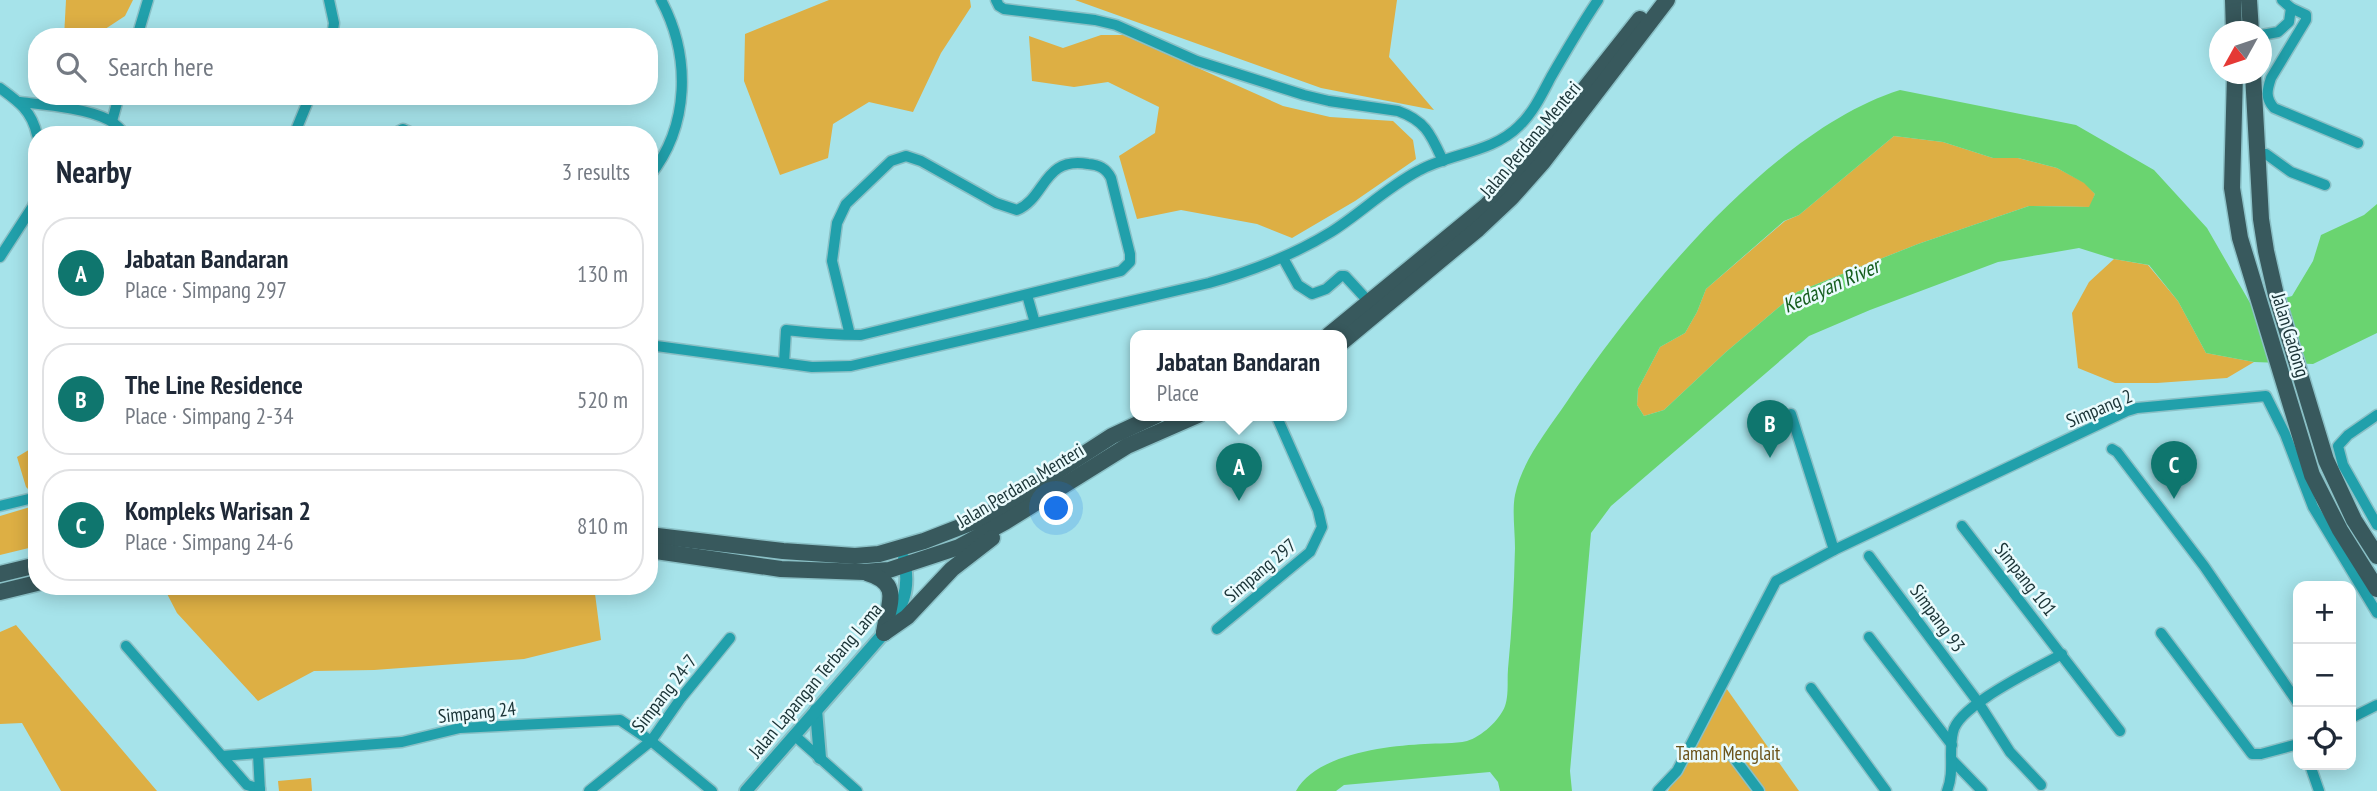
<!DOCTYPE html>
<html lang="en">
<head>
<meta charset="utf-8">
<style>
  :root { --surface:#fff; --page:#f2f2f3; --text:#1f2937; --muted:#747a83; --line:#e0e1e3; --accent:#0f766e }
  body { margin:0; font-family:"PT Sans Narrow",sans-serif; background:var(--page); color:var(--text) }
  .controls { position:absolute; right:21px; bottom:21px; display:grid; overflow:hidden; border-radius:14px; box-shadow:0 4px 18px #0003 }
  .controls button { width:63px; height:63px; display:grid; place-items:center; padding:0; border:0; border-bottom:2px solid var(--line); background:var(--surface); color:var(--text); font:35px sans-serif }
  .compass { position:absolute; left:2209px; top:21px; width:63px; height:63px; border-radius:50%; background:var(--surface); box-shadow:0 4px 18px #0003; rotate:230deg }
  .you { position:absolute; left:1057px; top:509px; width:24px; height:24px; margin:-18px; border:5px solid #fff; border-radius:50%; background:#1a73e8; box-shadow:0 0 0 10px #1a73e833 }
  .badge { display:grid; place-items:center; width:46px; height:46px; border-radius:50%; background:var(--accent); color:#fff; font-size:23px; font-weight:700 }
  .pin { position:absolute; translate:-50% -58px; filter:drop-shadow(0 2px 4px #0008) }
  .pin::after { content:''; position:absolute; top:37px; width:24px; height:21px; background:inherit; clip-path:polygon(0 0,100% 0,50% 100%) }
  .popup { position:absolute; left:1130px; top:330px; width:217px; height:91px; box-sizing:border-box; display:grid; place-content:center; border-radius:14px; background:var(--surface); filter:drop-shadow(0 2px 5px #0005); font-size:23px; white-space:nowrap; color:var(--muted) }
  .popup b { font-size:26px; color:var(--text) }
  .popup::after { content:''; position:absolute; left:50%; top:100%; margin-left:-14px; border:14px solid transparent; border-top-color:var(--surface) }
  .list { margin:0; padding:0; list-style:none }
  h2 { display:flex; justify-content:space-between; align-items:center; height:91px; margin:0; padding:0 28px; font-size:30px }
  h2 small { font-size:23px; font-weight:400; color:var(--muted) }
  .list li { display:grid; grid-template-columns:46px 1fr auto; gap:21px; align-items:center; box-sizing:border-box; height:112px; margin:0 14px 14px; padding:0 14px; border:2px solid var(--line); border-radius:28px }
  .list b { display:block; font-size:26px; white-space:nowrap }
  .list p { margin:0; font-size:23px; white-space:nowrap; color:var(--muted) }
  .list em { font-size:23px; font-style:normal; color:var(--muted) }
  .icon { flex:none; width:38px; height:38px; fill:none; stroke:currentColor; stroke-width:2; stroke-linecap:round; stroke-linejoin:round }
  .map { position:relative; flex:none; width:2377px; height:791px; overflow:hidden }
  .search { position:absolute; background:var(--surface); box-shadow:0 4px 18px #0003; left:28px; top:28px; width:630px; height:77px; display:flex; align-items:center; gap:18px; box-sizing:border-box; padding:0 24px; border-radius:28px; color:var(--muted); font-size:26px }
  .panel { position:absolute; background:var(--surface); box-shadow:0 4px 18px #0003; left:28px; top:126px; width:630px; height:469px; border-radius:28px }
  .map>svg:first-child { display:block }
</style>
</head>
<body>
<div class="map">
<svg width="2377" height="791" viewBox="0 0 2377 791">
  <rect width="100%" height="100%" fill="#a6e3ea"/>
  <g fill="#ddaf44">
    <polygon points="66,0 133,0 125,16 93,37 64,37"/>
    <polygon points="829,0 970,0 971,7 941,53 913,112 869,102 833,124 828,158 780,175 744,81 745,34"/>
    <polygon points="1075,0 1397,0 1389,57 1434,110 1321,88"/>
    <polygon points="1101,35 1124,35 1283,106 1330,117 1393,121 1413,140 1416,159 1355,201 1292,238 1257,224 1181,210 1137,219 1119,156 1155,133 1159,107 1108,82 1074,87 1032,81 1029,36 1063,48"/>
    <polygon points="1894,136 1943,142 1993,158 2018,158 2057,168 2085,183 2095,194 2090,207 2029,206 1918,244 1797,292 1726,352 1664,410 1644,416 1637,405 1638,389 1660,347 1685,333 1697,312 1706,289 1785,221 1799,215"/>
    <polygon points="2114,259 2148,265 2178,301 2206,353 2254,362 2227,378 2157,383 2115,383 2078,368 2072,313 2089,282"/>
    <polygon points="37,445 37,488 29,490 26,487 17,457"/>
    <polygon points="37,505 37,546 0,555 0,516"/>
    <polygon points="163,586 594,586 601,640 524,659 374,670 314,671 258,701 177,613"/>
    <polygon points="16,625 157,791 61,791 22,723 0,724 0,632"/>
    <polygon points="1724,685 1799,791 1668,791"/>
    <polygon points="311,778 312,791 279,791 278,781"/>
  </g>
  <path fill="#6ad470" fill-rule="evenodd" d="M1900 90 2076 125 2154 170 2207 228 2253 308 2292 296 2313 261 2321 235 2364 215 2377 204V333L2313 364 2254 362 2206 353 2178 301 2149 265 2114 259 2079 248 1998 262 1870 310 1809 336 1611 506 1591 533 1570 771 1572 791H1500L1498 782 1490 772 1344 785 1336 791H1296C1316 754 1386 746 1425 744 1438 743 1455 744 1467 741 1481 737 1500 720 1505 706 1509 695 1507 680 1508 669 1512 628 1514 588 1515 548 1515 531 1512 511 1515 495 1522 461 1547 431 1566 403 1640 294 1771 131 1900 90ZM1894 136 1943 142 1993 158H2018L2057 168 2084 183 2095 194 2089 207 2029 206 1918 244 1797 292 1726 352 1664 410 1644 416 1637 405 1638 389 1660 347 1685 333 1697 312 1706 289 1784 221 1799 215Z"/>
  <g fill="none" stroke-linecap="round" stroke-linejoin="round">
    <defs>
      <g id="minor">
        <polyline points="329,0 334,23 332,37"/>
        <path d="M996 0 999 6 1004 9 1095 20 1116 25 1197 61 1304 95 1329 101 1398 111C1426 121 1431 135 1443 161"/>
        <path d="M2291 8 2306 15V20L2271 78C2267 90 2265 98 2274 108L2358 143"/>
        <polyline points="2262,35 2278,32 2289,22 2291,8 2282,0"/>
        <polyline points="137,37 148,0"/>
        <path d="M0 88C18 101 32 111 37 135"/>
        <path d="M20 102C46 105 86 108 109 120 115 123 121 130 126 135"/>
        <polyline points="112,121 119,96"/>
        <polyline points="294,135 310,96"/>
        <polyline points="392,135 403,129 416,135"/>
        <polyline points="2258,154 2266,154 2291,172 2325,185"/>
        <path d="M649 177C690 126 691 56 661 0"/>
        <polyline points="0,257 33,206 37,195"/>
        <polyline points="1283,258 1298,285 1312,294 1326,289 1341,276 1345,276 1369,302"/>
        <polyline points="1027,295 1035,323"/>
        <path d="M649 345 812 367 851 366 1209 283C1252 271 1292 256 1331 232 1361 213 1386 188 1418 171 1450 153 1492 153 1519 126 1533 113 1542 94 1551 77 1566 51 1581 25 1598 0"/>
        <path d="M784 363 786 330C812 333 836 335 861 335L1121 271 1130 262V254L1111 178C1106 168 1099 165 1088 164 1043 156 1046 198 1017 210L996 203 921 161 906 156 891 161 846 204 837 223 832 261 850 335"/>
        <polyline points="1791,414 1834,550"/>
        <polyline points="2377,415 2348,435 2338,446 2343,465 2377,525"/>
        <polyline points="2112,449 2117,452 2204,566 2298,703"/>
        <polyline points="0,506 37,497"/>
        <polyline points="1962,526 2120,731"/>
        <polyline points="1869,556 1978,702 2010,752 2041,785"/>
        <polyline points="1217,629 1310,552 1322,527 1318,510 1276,415"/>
        <polyline points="2161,633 2252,754 2261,754 2298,744"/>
        <polyline points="1869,637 1952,745"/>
        <polyline points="126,646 247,785 260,789"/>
        <polyline points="1811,688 1886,791"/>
        <polyline points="2351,718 2377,705"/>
        <polyline points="794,735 857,791"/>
        <polyline points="258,754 260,791"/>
        <polyline points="1732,755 1759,791"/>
        <polyline points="222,756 402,742 460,728 620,720 651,741 712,791"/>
        <polyline points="1952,760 1982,791"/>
        <polyline points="2310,765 2319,791"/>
        <polyline points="589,791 651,741 681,698 730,638"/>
        <polyline points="1658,791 1677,771 1776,581 1834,550 2127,411 2137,408 2266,396 2285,434 2313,507 2377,613"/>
        <path d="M1947 791C1955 771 1948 752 1953 732 1958 705 2038 668 2062 654"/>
      </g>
      <g id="tertiary">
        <polyline points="816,710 820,758"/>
        <path d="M746 791 884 633C902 608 911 591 904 559"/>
      </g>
      <g id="primary">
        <polyline points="2233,0 2234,32"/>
        <polyline points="2249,0 2251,32"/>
        <polyline points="2235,74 2232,188 2240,238 2312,475 2340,530 2377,589"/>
        <polyline points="2253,74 2261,219 2266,251 2276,295 2326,460 2354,520 2377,556"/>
        <polyline points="1329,335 1486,206 1533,154 1640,19"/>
        <polyline points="1342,342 1478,229 1511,198 1543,162 1667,0"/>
        <polyline points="649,535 783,551 855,556 879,554 924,541 978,520 1005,505 1112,436 1157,415"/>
        <polyline points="649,550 781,569 864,572 889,570 959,547 1005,522 1127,446 1198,415"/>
        <path d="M867 573C904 584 887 606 884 633"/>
        <polyline points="0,574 37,565"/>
        <polyline points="0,592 37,583"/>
        <polyline points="884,633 907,617 952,569 992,538"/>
      </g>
    </defs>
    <use href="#minor" stroke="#8ac0c6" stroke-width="13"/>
    <use href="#tertiary" stroke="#8ac0c6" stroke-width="16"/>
    <use href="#primary" stroke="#8ac0c6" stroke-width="19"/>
    <use href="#minor" stroke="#21a0ab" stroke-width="10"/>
    <use href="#tertiary" stroke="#21a0ab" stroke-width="12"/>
    <use href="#primary" stroke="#38595d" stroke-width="16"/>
  </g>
  <g text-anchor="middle" stroke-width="5" stroke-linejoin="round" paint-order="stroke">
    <g font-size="19" fill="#1a3336" stroke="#eafbfd">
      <text transform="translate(1530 139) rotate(-50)" y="7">Jalan Perdana Menteri</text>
      <text transform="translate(2291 335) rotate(73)" y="7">Jalan Gadong</text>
      <text transform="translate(2099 408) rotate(-23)" y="7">Simpang 2</text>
      <text transform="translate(1020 485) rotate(-31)" y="7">Jalan Perdana Menteri</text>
      <text transform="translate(1260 570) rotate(-40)" y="7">Simpang 297</text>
      <text transform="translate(2026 579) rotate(52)" y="7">Simpang 101</text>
      <text transform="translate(1938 618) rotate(54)" y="7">Simpang 93</text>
      <text transform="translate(815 680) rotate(-50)" y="7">Jalan Lapangan Terbang Lama</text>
      <text transform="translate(664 693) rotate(-52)" y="7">Simpang 24-7</text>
      <text transform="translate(477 712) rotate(-6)" y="7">Simpang 24</text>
    </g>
    <g font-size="19" fill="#6b531a" stroke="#eafbfd">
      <text x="1728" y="760">Taman Menglait</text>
    </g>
    <g font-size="21" font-style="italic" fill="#145d1d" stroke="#eafbfd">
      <text transform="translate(1831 286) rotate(-24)" y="7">Kedayan River</text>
    </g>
  </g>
</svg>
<div class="controls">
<button>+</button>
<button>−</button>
<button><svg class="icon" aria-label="locate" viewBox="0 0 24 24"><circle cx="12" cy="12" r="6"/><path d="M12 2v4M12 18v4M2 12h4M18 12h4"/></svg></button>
</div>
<svg class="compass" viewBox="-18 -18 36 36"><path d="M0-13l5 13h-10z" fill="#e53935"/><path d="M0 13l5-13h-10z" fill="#747a83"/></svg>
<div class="you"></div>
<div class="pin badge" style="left:1239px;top:501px">A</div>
<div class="popup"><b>Jabatan Bandaran</b>Place</div>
<div class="pin badge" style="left:1770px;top:458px">B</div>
<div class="pin badge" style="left:2174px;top:499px">C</div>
<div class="search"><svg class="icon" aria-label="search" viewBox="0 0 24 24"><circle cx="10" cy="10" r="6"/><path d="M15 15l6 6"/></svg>Search here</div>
<section class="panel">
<h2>Nearby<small>3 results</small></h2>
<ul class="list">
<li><span class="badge">A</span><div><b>Jabatan Bandaran</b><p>Place · Simpang 297</p></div><em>130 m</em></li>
<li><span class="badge">B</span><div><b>The Line Residence</b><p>Place · Simpang 2-34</p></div><em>520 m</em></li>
<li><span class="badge">C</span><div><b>Kompleks Warisan 2</b><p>Place · Simpang 24-6</p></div><em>810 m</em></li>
</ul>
</section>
</div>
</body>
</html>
